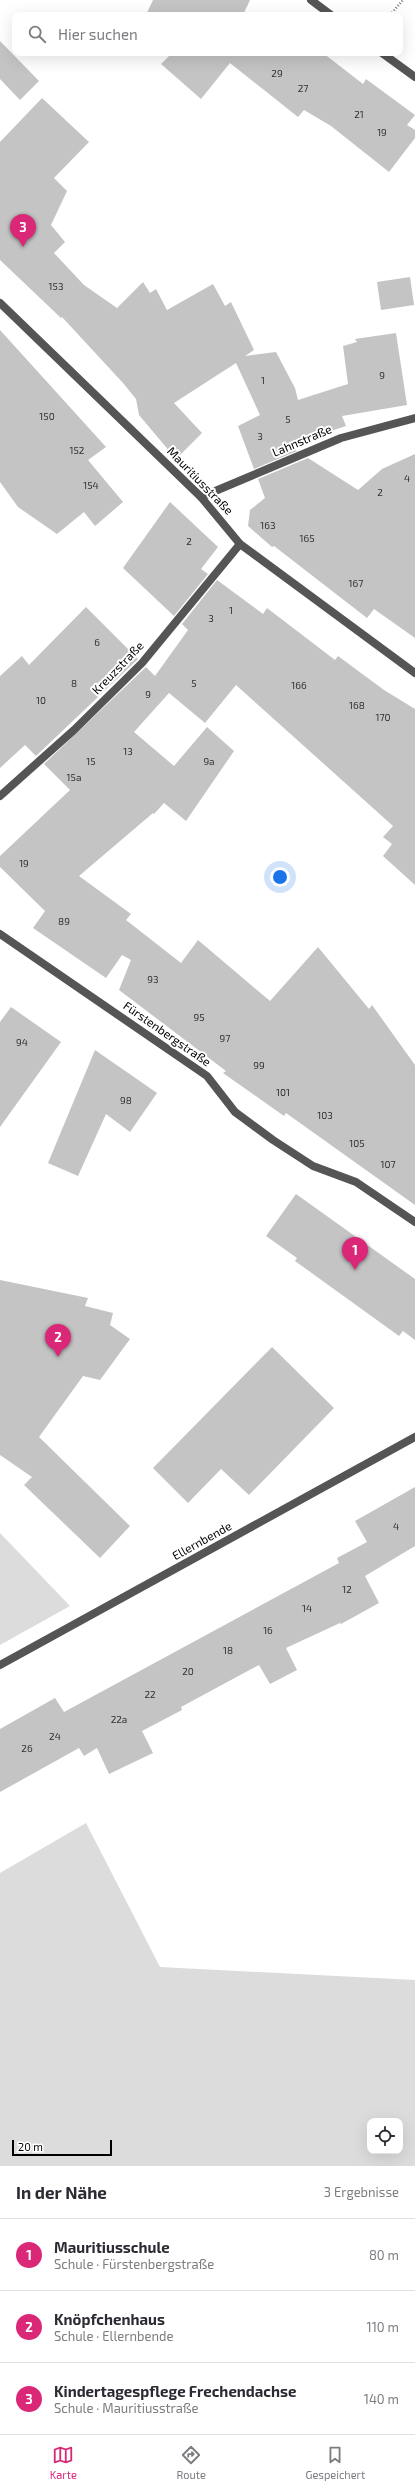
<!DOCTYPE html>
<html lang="de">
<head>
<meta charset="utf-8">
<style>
  :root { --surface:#fff; --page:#f7f7f7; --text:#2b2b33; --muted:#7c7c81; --line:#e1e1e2; --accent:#db2777 }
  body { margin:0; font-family:"Exo 2",sans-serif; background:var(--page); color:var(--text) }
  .controls { position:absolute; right:12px; bottom:12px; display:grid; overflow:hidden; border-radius:8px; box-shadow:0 4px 16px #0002 }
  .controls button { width:36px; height:36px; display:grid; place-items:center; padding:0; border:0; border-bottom:1px solid var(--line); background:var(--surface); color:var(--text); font:20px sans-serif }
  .scale { position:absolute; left:12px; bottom:10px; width:100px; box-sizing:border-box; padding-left:4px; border:2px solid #000; border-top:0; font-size:11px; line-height:14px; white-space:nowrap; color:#000; -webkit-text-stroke:3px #fff; paint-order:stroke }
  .you { position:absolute; left:280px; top:877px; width:14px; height:14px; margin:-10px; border:3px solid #fff; border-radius:50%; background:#1a73e8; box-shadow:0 0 0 6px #1a73e833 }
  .badge { display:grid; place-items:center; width:26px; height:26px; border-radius:50%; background:var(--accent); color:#fff; font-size:13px; font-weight:700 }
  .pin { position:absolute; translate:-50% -33px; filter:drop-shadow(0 1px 2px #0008) }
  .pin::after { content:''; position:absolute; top:21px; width:14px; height:12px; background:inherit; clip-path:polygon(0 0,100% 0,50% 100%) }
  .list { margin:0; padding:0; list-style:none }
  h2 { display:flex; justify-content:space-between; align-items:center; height:52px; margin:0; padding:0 16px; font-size:17px }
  h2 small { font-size:13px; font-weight:400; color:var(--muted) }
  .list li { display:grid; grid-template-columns:26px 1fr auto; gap:12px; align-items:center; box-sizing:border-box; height:72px; padding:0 16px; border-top:1px solid var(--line) }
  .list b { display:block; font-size:15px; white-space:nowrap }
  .list p { margin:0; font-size:13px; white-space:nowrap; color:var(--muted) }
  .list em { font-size:13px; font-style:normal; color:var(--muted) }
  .icon { flex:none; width:22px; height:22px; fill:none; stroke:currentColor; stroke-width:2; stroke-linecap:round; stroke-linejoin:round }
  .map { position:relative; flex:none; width:415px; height:2166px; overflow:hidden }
  .search { position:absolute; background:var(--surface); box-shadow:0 4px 16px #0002; left:12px; right:12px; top:12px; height:44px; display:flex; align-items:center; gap:10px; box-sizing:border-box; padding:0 14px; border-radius:8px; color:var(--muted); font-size:15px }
  .sheet { height:268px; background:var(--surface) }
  nav { display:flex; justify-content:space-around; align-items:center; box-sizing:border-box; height:56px; border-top:1px solid var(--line); background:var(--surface); font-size:11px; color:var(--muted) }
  nav a { display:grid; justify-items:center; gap:2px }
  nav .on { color:var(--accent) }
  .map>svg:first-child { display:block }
</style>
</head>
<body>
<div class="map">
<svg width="415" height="2166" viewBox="0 0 415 2166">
  <rect width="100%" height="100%" fill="#fff"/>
  <g fill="#dcdcdc" fill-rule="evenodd">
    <polygon points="0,1533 70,1606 0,1645"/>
    <path d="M86 1823 160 1967 415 1980V2166H0V1873ZM370 2121H400V2151H370Z"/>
  </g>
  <g fill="#c4c4c4">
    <polygon points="153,0 250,0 243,15 146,15"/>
    <polygon points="0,41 39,81 20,100 0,79"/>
    <polygon points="172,53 323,53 363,84 366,79 415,115 407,125 415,130 415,138 389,172 331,126 304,110 298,117 230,63 201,99 161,64"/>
    <polygon points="42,98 89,142 54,178 67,191 51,225 65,242 54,253 84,285 117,308 143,282 150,293 156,289 167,310 213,284 225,306 231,302 254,350 245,356 276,352 295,388 298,400 348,384 343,346 357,342 355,339 396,333 407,405 342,416 346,426 288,445 297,451 254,469 238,426 260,415 236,363 174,403 202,433 176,459 139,415 136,399 123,383 62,317 61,318 0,260 0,142"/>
    <polygon points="410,277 414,305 381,310 377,282"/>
    <polygon points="0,330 106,447 88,460 123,502 95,526 84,512 57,534 18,507 0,482"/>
    <polygon points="415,454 415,638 374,609 367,618 274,546 272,547 248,526 250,510 265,498 258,479 308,458 358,490 382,469"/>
    <polygon points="170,502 218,547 201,569 208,574 174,616 123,568"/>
    <polygon points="217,580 263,614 267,608 335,660 338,656 384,690 415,709 415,885 383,856 392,844 383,837 393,826 236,685 205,723 169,693 134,732 174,766 207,727 234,751 186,821 164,803 154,814 153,813 79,876 131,914 126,920 181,963 198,940 270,1001 318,947 369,1009 372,1005 415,1065 415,1205 286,1113 284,1116 223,1073 226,1071 119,990 131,960 122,955 106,978 33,928 45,911 0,867 0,856 70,790 44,764 146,667 155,676 188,630 182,624"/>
    <polygon points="86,607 138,659 36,756 25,745 0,768 0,676 22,656 29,665"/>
    <polygon points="11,1007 61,1042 0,1127 0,1022"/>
    <polygon points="95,1050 157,1093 130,1132 106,1114 78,1176 48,1163"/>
    <polygon points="296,1194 415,1279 415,1340 403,1331 399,1336 295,1261 297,1258 266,1236"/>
    <polygon points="0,1280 88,1298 85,1306 113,1313 110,1325 130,1339 100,1380 83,1376 39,1437 130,1526 100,1558 24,1485 32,1477 0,1455"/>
    <polygon points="272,1347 334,1408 249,1495 221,1469 188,1503 153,1468"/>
    <polygon points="415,1487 415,1546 365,1576 379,1603 341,1624 340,1623 286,1648 297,1670 270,1684 259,1665 181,1707 182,1710 142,1731 153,1753 109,1774 97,1748 84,1756 79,1748 0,1792 0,1729 55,1698 64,1712 339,1563 337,1558 367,1542 355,1521"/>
  </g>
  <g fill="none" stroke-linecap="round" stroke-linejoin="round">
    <polyline stroke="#777" stroke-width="2.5" stroke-dasharray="1 2" stroke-linecap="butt" points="390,15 403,0"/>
    <g stroke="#555" stroke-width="8">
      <polyline points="311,0 331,15"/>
      <polyline points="382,53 415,77"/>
      <polyline points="0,303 201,497 240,544 415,673"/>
      <polyline points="201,497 341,438 415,418"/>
      <polyline points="0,796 74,730 142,663 240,544"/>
      <polyline points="0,934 207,1076 235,1112 273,1140 313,1166 356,1182 415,1222"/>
      <polyline points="0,1665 415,1437"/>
    </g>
  </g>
  <g text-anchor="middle" stroke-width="4" stroke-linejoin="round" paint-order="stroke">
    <g font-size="10" fill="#313131">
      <text x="277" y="77">29</text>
      <text x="303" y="92">27</text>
      <text x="359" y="118">21</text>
      <text x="382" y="136">19</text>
      <text x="56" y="290">153</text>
      <text x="382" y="379">9</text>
      <text x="263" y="384">1</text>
      <text x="47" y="420">150</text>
      <text x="288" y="423">5</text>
      <text x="260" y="440">3</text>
      <text x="77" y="454">152</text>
      <text x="407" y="482">4</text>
      <text x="91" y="489">154</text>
      <text x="380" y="496">2</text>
      <text x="268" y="529">163</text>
      <text x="307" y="542">165</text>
      <text x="189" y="545">2</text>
      <text x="356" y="587">167</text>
      <text x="231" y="614">1</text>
      <text x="211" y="622">3</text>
      <text x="97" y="646">6</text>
      <text x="74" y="687">8</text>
      <text x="194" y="687">5</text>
      <text x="299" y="689">166</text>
      <text x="148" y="698">9</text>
      <text x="41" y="704">10</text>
      <text x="357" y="709">168</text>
      <text x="383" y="721">170</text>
      <text x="128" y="755">13</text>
      <text x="91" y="765">15</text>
      <text x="209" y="765">9a</text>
      <text x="74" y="781">15a</text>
      <text x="24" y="867">19</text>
      <text x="64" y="925">89</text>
      <text x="153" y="983">93</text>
      <text x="199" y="1021">95</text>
      <text x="225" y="1042">97</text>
      <text x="22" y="1046">94</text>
      <text x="259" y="1069">99</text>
      <text x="283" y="1096">101</text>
      <text x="126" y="1104">98</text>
      <text x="325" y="1119">103</text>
      <text x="357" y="1147">105</text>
      <text x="388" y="1168">107</text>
      <text x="396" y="1530">4</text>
      <text x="347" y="1593">12</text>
      <text x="307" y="1612">14</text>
      <text x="268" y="1634">16</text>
      <text x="228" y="1654">18</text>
      <text x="188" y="1675">20</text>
      <text x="150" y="1698">22</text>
      <text x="119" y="1723">22a</text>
      <text x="55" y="1740">24</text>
      <text x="27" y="1752">26</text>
    </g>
    <g font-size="12" fill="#000" stroke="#fff">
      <text transform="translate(302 441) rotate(-23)" y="4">Lahnstraße</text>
      <text transform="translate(200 481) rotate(46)" y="4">Mauritiusstraße</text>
      <text transform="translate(118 668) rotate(-46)" y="4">Kreuzstraße</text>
      <text transform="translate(167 1034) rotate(35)" y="4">Fürstenbergstraße</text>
      <text transform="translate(202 1541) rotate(-29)" y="4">Ellernbende</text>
    </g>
  </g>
</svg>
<div class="controls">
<button><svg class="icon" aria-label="locate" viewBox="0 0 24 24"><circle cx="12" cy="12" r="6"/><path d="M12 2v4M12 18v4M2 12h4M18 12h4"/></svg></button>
</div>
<div class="scale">20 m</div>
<div class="you"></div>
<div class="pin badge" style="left:355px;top:1270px">1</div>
<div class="pin badge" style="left:58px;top:1357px">2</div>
<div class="pin badge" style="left:23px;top:247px">3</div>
<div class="search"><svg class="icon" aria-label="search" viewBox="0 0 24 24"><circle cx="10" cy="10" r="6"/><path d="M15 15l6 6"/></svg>Hier suchen</div>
</div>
<section class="sheet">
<h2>In der Nähe<small>3 Ergebnisse</small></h2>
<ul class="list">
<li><span class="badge">1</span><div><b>Mauritiusschule</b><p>Schule · Fürstenbergstraße</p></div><em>80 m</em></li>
<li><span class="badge">2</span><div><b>Knöpfchenhaus</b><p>Schule · Ellernbende</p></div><em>110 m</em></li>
<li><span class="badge">3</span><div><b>Kindertagespflege Frechendachse</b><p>Schule · Mauritiusstraße</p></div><em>140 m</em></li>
</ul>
</section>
<nav>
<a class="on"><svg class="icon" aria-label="map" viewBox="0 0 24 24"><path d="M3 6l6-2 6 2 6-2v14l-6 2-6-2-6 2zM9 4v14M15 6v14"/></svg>Karte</a>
<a><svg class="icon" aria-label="directions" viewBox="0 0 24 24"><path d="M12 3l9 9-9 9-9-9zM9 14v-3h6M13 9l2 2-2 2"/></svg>Route</a>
<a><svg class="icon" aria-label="saved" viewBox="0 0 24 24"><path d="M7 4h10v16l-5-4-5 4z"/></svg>Gespeichert</a>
</nav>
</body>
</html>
